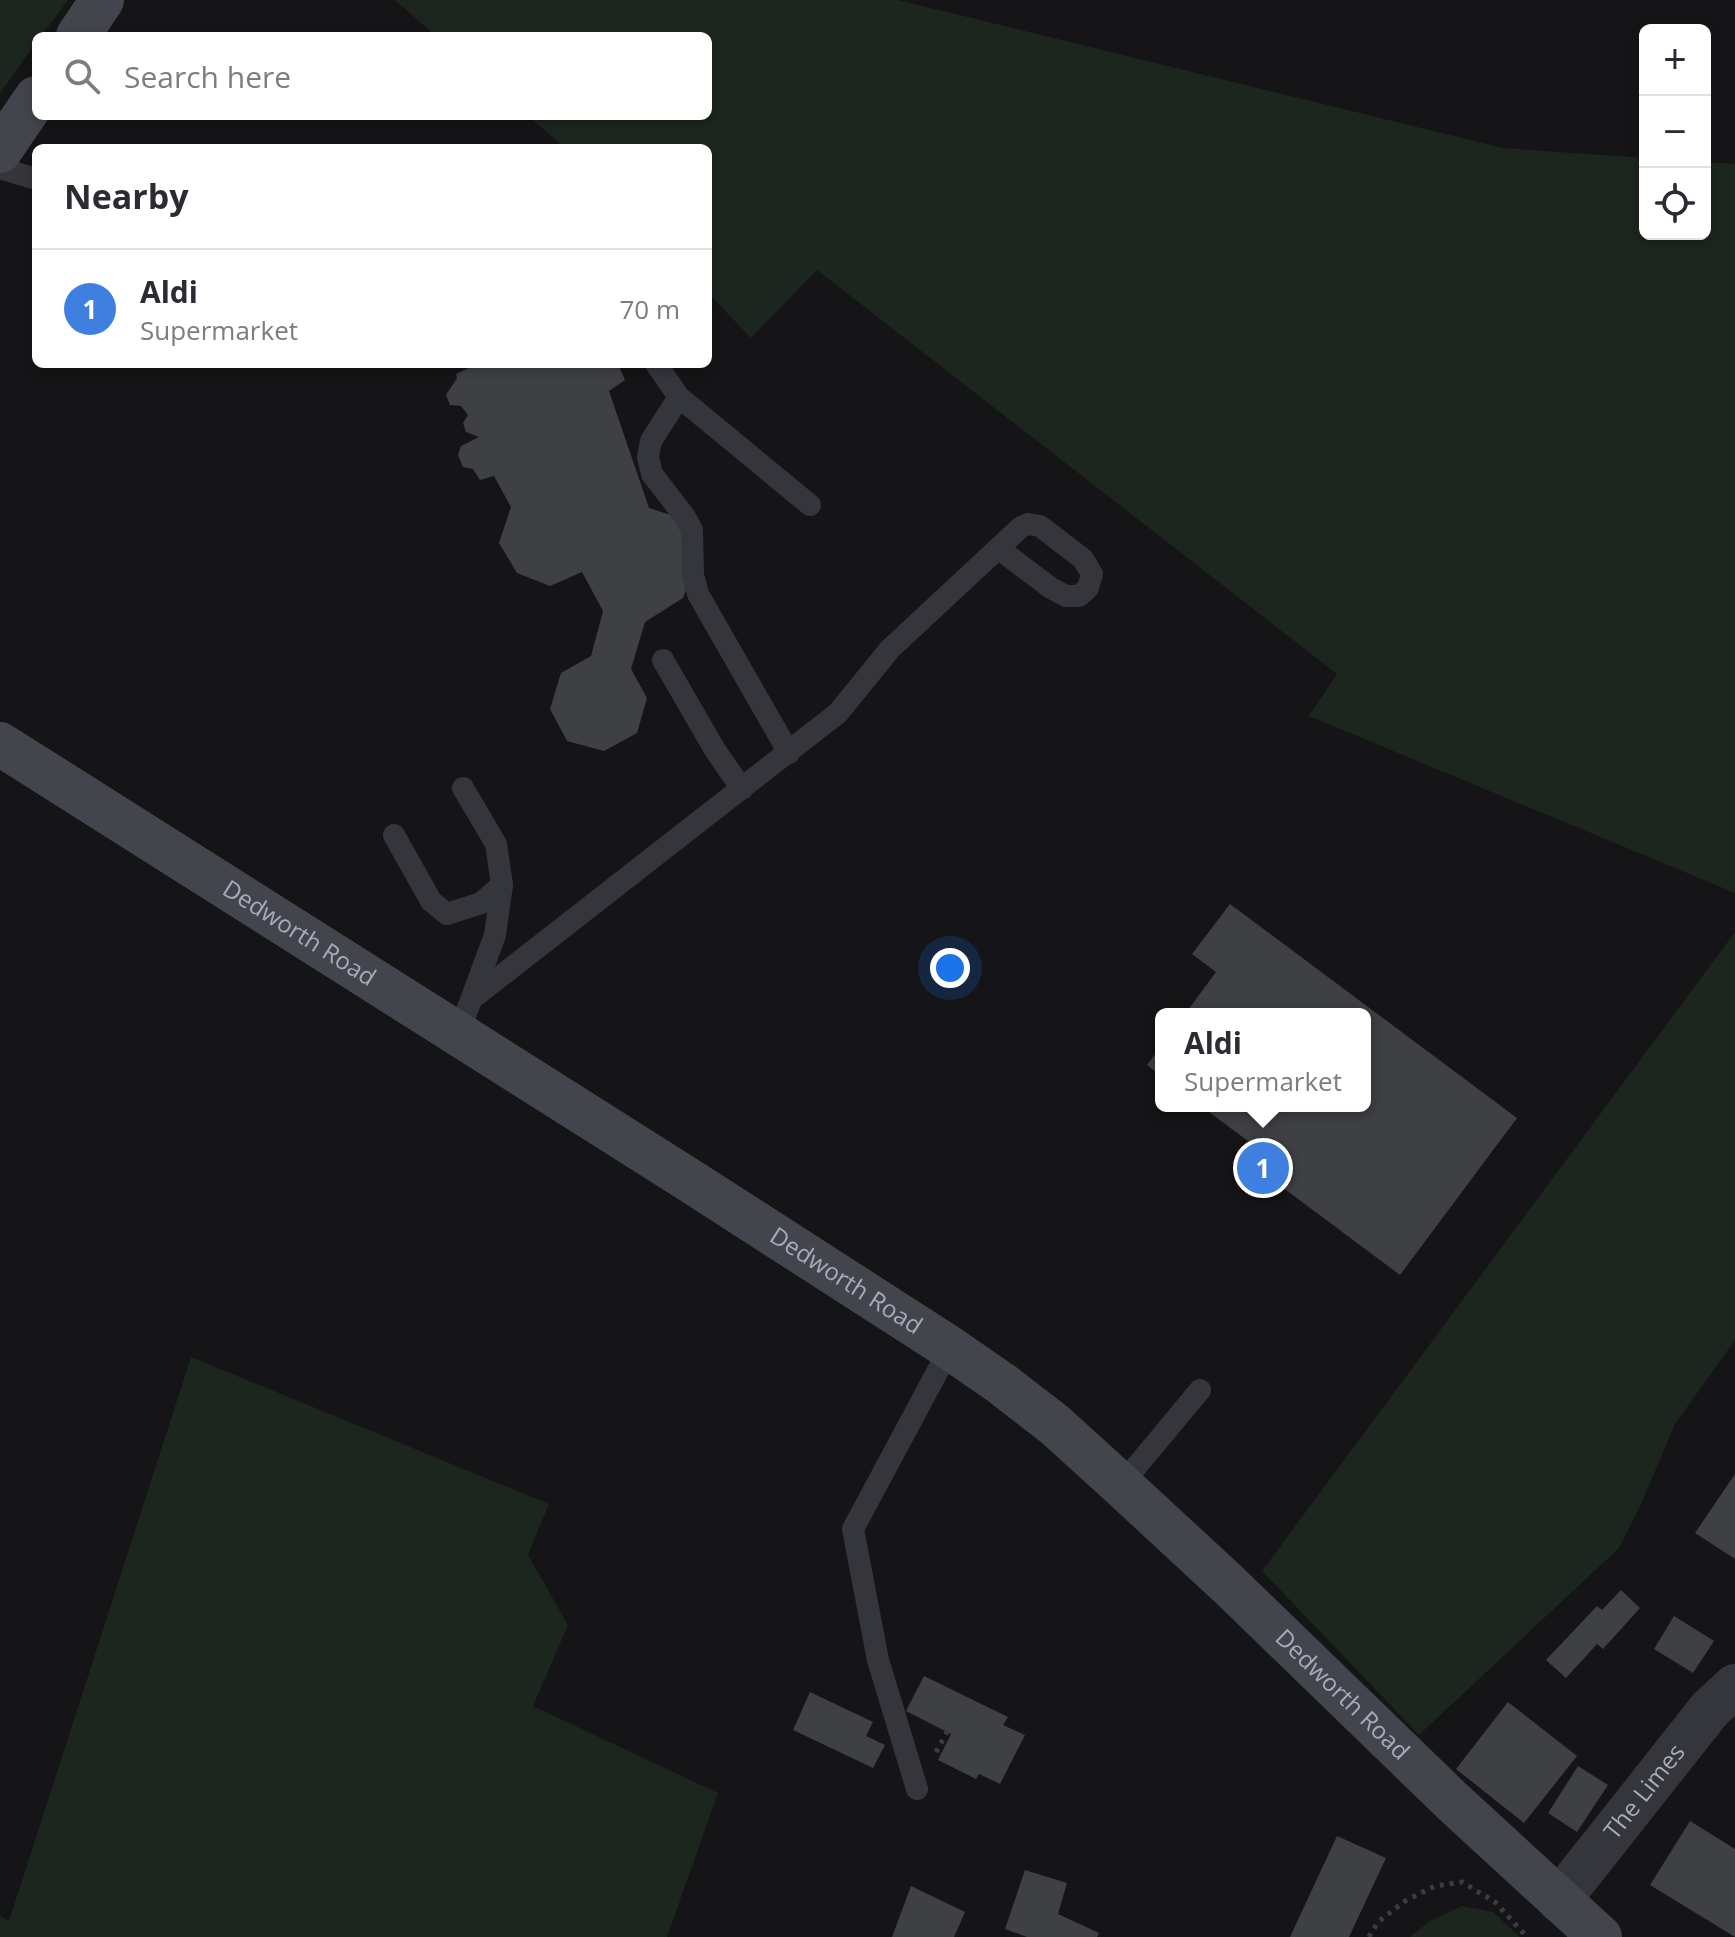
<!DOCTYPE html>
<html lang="en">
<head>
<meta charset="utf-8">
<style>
  :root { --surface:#fff; --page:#f7f7f7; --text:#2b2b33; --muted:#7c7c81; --line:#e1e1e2; --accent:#8a6c2d }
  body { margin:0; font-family:"Open Sans",sans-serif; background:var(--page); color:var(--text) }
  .controls { position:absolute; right:24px; top:24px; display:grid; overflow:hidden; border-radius:12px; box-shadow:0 4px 12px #0003 }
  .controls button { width:72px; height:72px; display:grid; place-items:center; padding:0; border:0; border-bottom:2px solid var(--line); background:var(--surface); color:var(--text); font:40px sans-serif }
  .you { position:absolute; left:950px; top:968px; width:28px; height:28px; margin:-20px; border:6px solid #fff; border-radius:50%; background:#1a73e8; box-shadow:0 0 0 12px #1a73e833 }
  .badge { display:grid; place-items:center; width:52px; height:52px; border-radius:50%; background:var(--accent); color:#fff; font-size:26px; font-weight:700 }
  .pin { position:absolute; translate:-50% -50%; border:4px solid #fff; box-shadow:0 2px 8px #0006 }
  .popup { position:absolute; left:1155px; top:1008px; width:216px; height:104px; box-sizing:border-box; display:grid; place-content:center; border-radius:12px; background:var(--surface); filter:drop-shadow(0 2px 6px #0005); font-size:26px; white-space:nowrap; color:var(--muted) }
  .popup b { font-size:30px; color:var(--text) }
  .popup::after { content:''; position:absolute; left:50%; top:100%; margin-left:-16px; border:16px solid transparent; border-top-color:var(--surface) }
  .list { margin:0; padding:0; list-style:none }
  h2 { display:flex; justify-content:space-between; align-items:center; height:104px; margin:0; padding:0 32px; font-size:34px }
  h2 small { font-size:26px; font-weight:400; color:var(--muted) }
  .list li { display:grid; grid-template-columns:52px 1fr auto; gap:24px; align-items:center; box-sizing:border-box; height:120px; padding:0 32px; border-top:2px solid var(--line) }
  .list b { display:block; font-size:30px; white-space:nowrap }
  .list p { margin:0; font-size:26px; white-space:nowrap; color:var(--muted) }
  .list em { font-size:26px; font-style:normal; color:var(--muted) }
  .icon { flex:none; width:44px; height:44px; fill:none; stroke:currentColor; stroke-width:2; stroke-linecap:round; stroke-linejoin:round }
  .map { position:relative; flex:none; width:1735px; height:1937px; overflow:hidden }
  .search { position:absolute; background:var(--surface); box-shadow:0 4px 12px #0003; left:32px; top:32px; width:680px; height:88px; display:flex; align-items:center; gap:20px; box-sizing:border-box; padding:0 28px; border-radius:12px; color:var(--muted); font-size:30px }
  .panel { position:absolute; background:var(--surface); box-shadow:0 4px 12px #0003; left:32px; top:144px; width:680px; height:224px; border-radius:12px }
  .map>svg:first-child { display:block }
</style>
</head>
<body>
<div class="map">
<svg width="1735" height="1937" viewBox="0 0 1735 1937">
  <rect width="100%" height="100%" fill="#151517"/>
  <g fill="#1c251e">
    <polygon points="0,0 68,0 41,36 36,36 36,43 0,93"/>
    <polygon points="395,0 898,0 1503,148 1645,158 1645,234 1705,234 1705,162 1735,164 1735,893 1309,716 1337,674 817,270 751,338 708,293 708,148 565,148 528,116 708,116 708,36 436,36"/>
    <polygon points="1735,932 1735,1340 1675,1424 1642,1502 1619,1548 1419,1735 1262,1571"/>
    <polygon points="191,1357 549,1504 528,1555 568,1625 533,1706 718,1793 667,1937 0,1937 0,1916 9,1921"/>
    <polygon points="1462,1906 1493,1912 1520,1937 1410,1937 1430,1921"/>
  </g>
  <g fill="#3e4044">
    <polygon points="467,364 618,364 625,380 609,391 649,508 674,516 696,563 683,598 645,622 631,669 647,698 637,733 604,751 567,741 550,709 561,673 591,656 603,611 582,572 550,586 517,573 499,543 511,507 494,476 480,480 473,469 463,467 458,455 461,446 479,437 466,432 463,423 468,415 461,406 450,405 446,395 457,378 456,374 469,368"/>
    <polygon points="1230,904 1517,1118 1400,1275 1262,1172 1272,1159 1201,1106 1365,1106 1365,1014 1185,1014 1216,972 1192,954"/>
    <polygon points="1161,1046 1161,1076 1147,1065"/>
    <polygon points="1735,1474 1735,1559 1695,1533"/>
    <polygon points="1621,1590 1640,1608 1603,1649 1597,1644 1566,1678 1546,1660 1597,1606 1602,1610"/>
    <polygon points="1674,1616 1714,1641 1693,1673 1654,1649"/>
    <polygon points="924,1676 1008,1717 1003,1725 1025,1735 1000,1784 979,1774 976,1779 938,1760 951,1734 906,1711"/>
    <polygon points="810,1692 873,1722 866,1736 885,1745 873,1768 793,1730"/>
    <polygon points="1508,1702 1577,1756 1524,1823 1456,1769"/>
    <polygon points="1578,1766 1608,1785 1577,1832 1548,1813"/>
    <polygon points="1690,1821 1735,1849 1735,1937 1650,1885"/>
    <polygon points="1337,1836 1386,1858 1349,1937 1290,1937"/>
    <polygon points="1025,1870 1067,1883 1058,1914 1099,1933 1097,1937 1027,1937 1005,1929"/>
    <polygon points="911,1886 965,1912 954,1937 892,1937"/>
  </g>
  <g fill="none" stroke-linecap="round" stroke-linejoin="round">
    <g stroke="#3b3d43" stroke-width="5" stroke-dasharray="4 6" stroke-linecap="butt">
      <polyline points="936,1752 947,1732"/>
      <polyline points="1369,1937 1378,1922 1405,1901 1435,1886 1462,1882 1495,1902 1527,1937"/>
    </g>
    <g stroke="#35363c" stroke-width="22">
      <polyline points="0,168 36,179"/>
      <polyline points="656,364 679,397 810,505"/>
      <polyline points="679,397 651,441 648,457 652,474 685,517 692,530 693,575 698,594 789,753"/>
      <polyline points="663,660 715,750 742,789"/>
      <polyline points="394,835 431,901 447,914 481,903 502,885"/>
      <polyline points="474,997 838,713 890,649 1021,527 1028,524 1040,526 1083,559 1092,574 1088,588 1079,596 1066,596 1051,588 999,549"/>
      <polyline points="458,1035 495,935 502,885 496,844 463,788"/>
      <polyline points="1121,1485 1200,1390"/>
      <polyline points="917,1789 878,1660 853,1529 950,1348"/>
    </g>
    <path stroke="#35363c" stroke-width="44" id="s1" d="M1559 1900 1710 1709 1735 1686"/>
    <g stroke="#43454d" stroke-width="44">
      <polyline points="78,36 102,0"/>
      <polyline points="0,151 36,98"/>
      <path id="s2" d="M0 744 689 1180 950 1348 1002 1384 1055 1425 1121 1485 1228 1584 1452 1801 1600 1937"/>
    </g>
  </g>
  <g text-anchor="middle" stroke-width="8" stroke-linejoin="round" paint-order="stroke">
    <g font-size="24" fill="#a5abb8" stroke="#101012">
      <text dy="8" stroke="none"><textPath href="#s2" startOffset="354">Dedworth Road</textPath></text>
      <text dy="8" stroke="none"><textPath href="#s2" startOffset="1002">Dedworth Road</textPath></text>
      <text dy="8" stroke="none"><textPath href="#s2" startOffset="1650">Dedworth Road</textPath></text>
      <text dy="8" stroke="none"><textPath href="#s1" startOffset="138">The Limes</textPath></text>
    </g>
  </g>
</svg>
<div class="controls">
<button>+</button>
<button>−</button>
<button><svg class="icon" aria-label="locate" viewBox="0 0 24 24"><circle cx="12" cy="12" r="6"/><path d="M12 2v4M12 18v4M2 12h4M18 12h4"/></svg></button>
</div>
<div class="you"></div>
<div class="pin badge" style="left:1263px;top:1168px;background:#3f7fe0">1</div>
<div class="popup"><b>Aldi</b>Supermarket</div>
<div class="search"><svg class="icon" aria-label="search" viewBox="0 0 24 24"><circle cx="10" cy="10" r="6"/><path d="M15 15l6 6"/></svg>Search here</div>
<section class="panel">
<h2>Nearby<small></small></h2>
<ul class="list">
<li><span class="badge" style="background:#3f7fe0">1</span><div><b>Aldi</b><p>Supermarket</p></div><em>70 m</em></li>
</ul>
</section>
</div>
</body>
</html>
